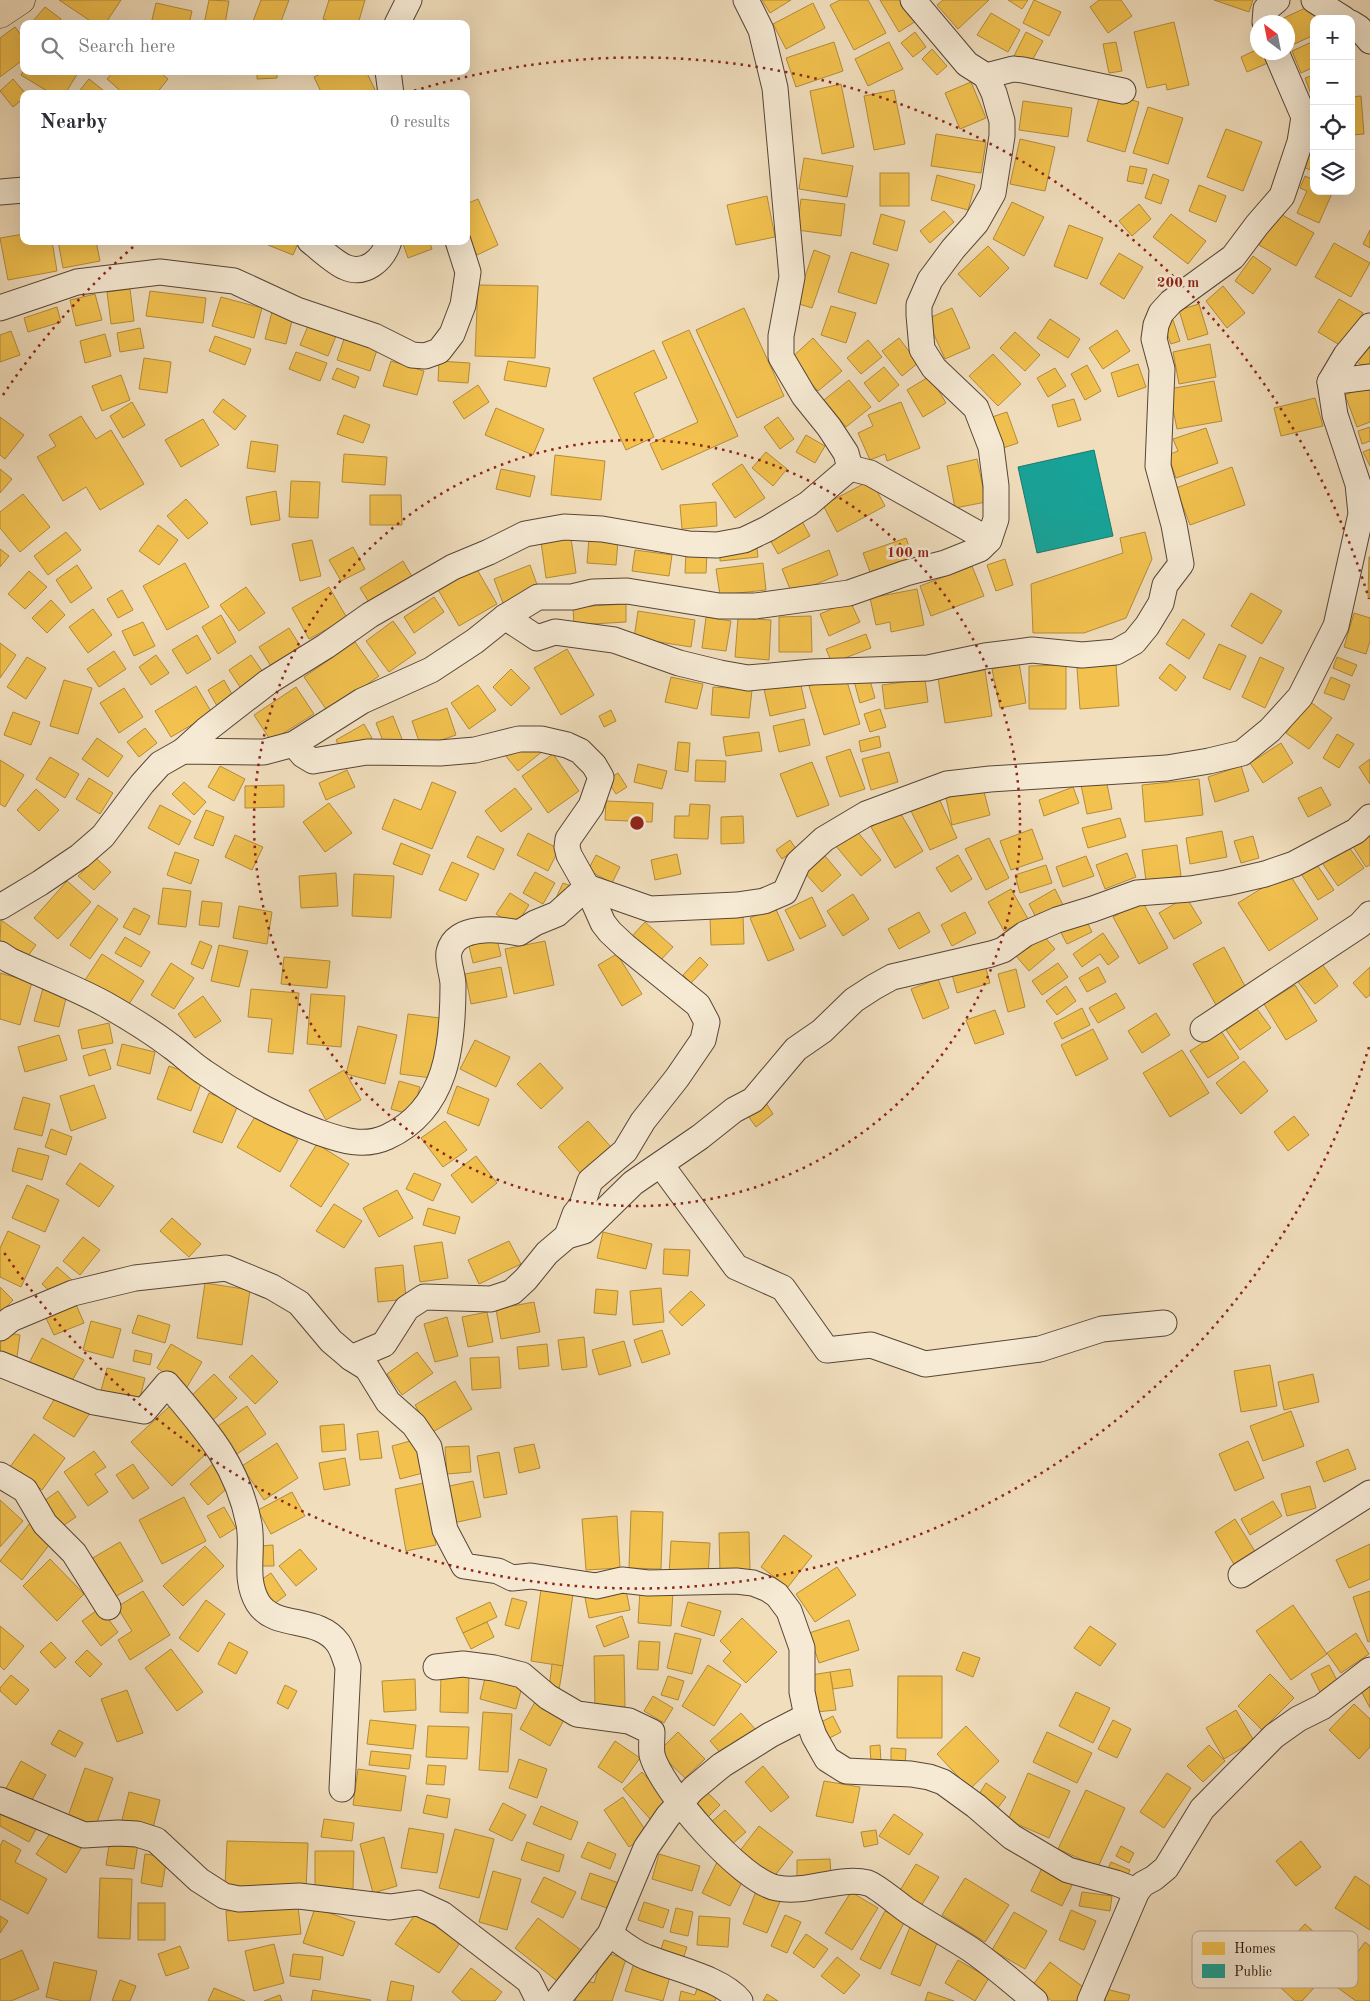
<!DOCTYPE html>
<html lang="en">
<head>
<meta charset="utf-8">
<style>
  :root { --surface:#fff; --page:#f7f7f7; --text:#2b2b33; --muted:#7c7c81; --line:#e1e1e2 }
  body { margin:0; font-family:"Old Standard TT",serif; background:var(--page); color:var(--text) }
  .controls { position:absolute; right:15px; top:15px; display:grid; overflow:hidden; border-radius:10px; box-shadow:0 5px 20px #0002 }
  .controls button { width:45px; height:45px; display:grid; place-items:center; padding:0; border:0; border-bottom:1px solid var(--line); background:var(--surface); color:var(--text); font:25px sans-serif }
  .compass { position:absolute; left:1250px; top:15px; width:45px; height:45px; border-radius:50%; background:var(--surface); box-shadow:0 5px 20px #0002; rotate:328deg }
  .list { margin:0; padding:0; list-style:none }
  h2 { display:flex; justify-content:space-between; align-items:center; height:65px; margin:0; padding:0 20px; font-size:21px }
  h2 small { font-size:16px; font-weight:400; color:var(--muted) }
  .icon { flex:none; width:28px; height:28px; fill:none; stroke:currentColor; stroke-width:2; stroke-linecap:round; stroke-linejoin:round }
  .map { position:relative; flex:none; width:1370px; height:2001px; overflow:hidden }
  .search { position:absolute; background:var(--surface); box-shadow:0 5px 20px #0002; left:20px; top:20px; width:450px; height:55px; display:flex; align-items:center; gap:12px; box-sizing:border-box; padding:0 18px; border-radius:10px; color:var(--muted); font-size:19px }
  .panel { position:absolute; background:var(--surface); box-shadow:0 5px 20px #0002; left:20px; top:90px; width:450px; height:155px; border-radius:10px }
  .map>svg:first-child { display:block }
</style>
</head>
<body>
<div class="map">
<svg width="1370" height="2001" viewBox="0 0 1370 2001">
  <rect width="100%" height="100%" fill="#f1debd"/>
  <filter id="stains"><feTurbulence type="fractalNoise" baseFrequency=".004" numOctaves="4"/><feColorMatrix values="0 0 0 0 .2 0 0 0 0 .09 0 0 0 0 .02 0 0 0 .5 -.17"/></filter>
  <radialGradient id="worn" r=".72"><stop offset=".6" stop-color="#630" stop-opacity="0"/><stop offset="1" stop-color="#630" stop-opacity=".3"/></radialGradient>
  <g fill="#f2c14e" stroke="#b48c3a">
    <polygon points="59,0 121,0 105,24 95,24"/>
    <polygon points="209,0 229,1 225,24 204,24"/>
    <polygon points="261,0 289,0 280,24 252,24"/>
    <polygon points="329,0 365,0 358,24 338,24 323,19"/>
    <polygon points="762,0 791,0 770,13"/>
    <polygon points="840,0 868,0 886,33 854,50 830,5"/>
    <polygon points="880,0 903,0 916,21 899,32"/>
    <polygon points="943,0 989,0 958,29 937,5"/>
    <polygon points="1008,0 1028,0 1022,9"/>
    <polygon points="1034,0 1061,12 1049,36 1023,23"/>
    <polygon points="1099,0 1121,0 1132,16 1108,33 1090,7"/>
    <polygon points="1214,0 1253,0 1249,12"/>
    <polygon points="156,3 192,11 189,24 151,24"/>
    <polygon points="813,3 825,28 786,49 773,24"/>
    <polygon points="1314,4 1321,19 1314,19 1314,35 1288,47 1288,22 1275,22"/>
    <polygon points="45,7 61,19 57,24 37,24 33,21"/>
    <polygon points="991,13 1020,30 1008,52 977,35"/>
    <polygon points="1174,22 1189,85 1167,90 1166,84 1147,88 1134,32"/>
    <polygon points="15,27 24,39 24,59 0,77 0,38"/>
    <polygon points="915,32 926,47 913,57 901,43"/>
    <polygon points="1026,32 1043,41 1030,64 1014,56"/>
    <polygon points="1314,41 1314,67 1301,73 1292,51"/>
    <polygon points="834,42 843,71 796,87 786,58"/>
    <polygon points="889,42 903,69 868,86 855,59"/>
    <polygon points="1116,42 1122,71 1109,73 1103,44"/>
    <polygon points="932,49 947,66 937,75 922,59"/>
    <polygon points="1258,49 1258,52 1265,52 1270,62 1247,72 1241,57"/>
    <polygon points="24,70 24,71 79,71 65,94 52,94 21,75"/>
    <polygon points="114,71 159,71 168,79 156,94 124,94 107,79"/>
    <polygon points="257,71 277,71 277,78 257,79"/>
    <polygon points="327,71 366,71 377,94 322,94 314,77"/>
    <polygon points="1314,75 1314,96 1312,97 1305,78"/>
    <polygon points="13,79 26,94 24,94 24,98 13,107 0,91"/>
    <polygon points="89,79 108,94 77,94"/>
    <polygon points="971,82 986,118 960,129 945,93"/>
    <polygon points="841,84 854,147 822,154 810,91"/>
    <polygon points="894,90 905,144 874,150 864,96"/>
    <polygon points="1101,91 1139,102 1125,152 1087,141"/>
    <polygon points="1361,96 1364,134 1351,135 1351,97"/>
    <polygon points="1023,101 1072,108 1068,137 1019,130"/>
    <polygon points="1148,107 1183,118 1168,164 1133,153"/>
    <polygon points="1226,129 1262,142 1243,191 1207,177"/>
    <polygon points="936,134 986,142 981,173 931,166"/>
    <polygon points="1020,139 1055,147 1045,191 1010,184"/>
    <polygon points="1313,144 1314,144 1314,171 1305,168"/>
    <polygon points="804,158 853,166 847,197 799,189"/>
    <polygon points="1130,166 1147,169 1143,184 1127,181"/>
    <rect x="880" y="173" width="29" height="33"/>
    <polygon points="1153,174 1169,180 1161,204 1145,198"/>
    <polygon points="937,175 975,185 968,210 931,200"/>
    <polygon points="1305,176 1314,180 1314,191 1333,191 1319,223 1297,213 1307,191 1300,188"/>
    <polygon points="1199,185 1226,196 1216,222 1189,211"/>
    <polygon points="767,196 775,237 736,245 727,205"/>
    <polygon points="478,199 498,245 477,255 466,231 466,204"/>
    <polygon points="801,199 845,204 841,236 797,230"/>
    <polygon points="1012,202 1044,217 1024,256 993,239"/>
    <polygon points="1139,204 1151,219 1132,236 1119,221"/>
    <polygon points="944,211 954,222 930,243 920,231"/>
    <polygon points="1277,212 1314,233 1296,266 1259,245"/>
    <polygon points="881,214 905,221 897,251 873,244"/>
    <polygon points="1171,214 1206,241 1188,264 1153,237"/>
    <polygon points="1069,225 1103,238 1087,279 1054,266"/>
    <polygon points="1370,230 1370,248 1363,244"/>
    <polygon points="24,234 24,241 52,241 57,271 8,280 0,238"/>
    <polygon points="58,241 96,241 100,261 63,268"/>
    <polygon points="269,241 299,241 293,255 268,245"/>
    <polygon points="402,241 429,241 432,249 408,258"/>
    <polygon points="1334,243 1370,263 1351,297 1315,277"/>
    <polygon points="988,246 1009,268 980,297 958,274"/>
    <polygon points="814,250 830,256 812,308 796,303"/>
    <polygon points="851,252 889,264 876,304 838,292"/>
    <polygon points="1119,253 1143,267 1124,299 1100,284"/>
    <polygon points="1253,256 1271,269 1253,294 1235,281"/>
    <polygon points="478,285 538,286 535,358 475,356"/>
    <polygon points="1223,286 1245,313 1227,328 1206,301"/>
    <polygon points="130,289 134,321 111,324 107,292"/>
    <polygon points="150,291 206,298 203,323 146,316"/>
    <polygon points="95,294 102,320 76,326 70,300"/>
    <polygon points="221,297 262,308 254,338 212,326"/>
    <polygon points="1339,299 1363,313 1343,347 1318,332"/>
    <polygon points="1199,304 1208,334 1188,340 1179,310"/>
    <polygon points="831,306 856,313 846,343 821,335"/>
    <polygon points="57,307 61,322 28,332 24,318"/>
    <polygon points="744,308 784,396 737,418 696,330"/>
    <polygon points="952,308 970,348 945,359 927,319"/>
    <polygon points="272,312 293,317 286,344 265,339"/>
    <polygon points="1050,319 1080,339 1068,358 1037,338"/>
    <polygon points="1173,320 1180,341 1171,344 1163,323"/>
    <polygon points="308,326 336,336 328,356 300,345"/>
    <polygon points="140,328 144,348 120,352 117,333"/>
    <polygon points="689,330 738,436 662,470 650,444 698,422 662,342"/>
    <polygon points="1117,330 1130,351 1103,369 1089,348"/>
    <polygon points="11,331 20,355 0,362 0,335"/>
    <polygon points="1015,332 1040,355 1025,371 1000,348"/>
    <polygon points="105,334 111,356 85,363 80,341"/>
    <polygon points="215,336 251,349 245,365 209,351"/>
    <polygon points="813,338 842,371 818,391 790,359"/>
    <polygon points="899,338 918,363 902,376 882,351"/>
    <polygon points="344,339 377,350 370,371 337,360"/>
    <polygon points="868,340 882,357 861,374 847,358"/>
    <polygon points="1370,342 1370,365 1362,366 1354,359"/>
    <polygon points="1210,344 1216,377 1179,384 1173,352"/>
    <polygon points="654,350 667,378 634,393 654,437 626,450 593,378"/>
    <polygon points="296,352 327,363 320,381 289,369"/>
    <polygon points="993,354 1021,384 998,406 969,376"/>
    <polygon points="144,358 171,362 167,393 139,389"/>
    <polygon points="391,361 424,371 417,395 383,386"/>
    <polygon points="439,361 470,363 468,383 438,381"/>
    <polygon points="508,361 550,368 546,387 504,380"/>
    <polygon points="1138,364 1146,387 1118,397 1111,373"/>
    <polygon points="1087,365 1101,391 1085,400 1071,374"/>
    <polygon points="884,367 899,385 879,402 864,383"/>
    <polygon points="337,368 359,377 355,388 332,379"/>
    <polygon points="1055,368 1066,386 1048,397 1037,378"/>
    <polygon points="121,375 130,400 102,411 92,386"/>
    <polygon points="930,376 946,403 923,417 907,390"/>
    <polygon points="849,380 871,407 846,427 824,400"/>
    <polygon points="1214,381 1222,421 1177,429 1169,389"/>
    <polygon points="478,385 489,402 464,419 453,402"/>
    <polygon points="1370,385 1370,422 1357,427 1345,395"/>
    <polygon points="1315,398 1323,426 1281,436 1274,408"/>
    <polygon points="223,399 246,416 235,430 213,412"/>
    <polygon points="1074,399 1081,420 1058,427 1052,405"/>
    <polygon points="132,402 145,425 123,438 110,416"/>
    <polygon points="901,402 920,448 887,461 885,454 870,460 858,433 873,426 868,415"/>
    <polygon points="496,408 544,429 533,455 485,435"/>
    <polygon points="1007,412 1018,443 1003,448 992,417"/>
    <polygon points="344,415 370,425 363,443 337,434"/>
    <polygon points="81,416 96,439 111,430 144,484 100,510 86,487 63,501 37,457 56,446 49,435"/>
    <polygon points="0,417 24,435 5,459 0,455"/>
    <polygon points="778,417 794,439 780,449 764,427"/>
    <polygon points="203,419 219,445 181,467 165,440"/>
    <polygon points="1370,427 1370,441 1362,444 1358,431"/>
    <polygon points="1206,428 1218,463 1176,478 1168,455 1178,451 1173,439"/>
    <polygon points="806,435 825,446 815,463 796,452"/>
    <polygon points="251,441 278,445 275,472 247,468"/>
    <polygon points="1370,449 1370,466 1363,452"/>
    <polygon points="766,452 787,469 773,486 752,468"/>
    <polygon points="344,454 387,457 385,485 342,482"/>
    <polygon points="555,455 605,461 601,500 551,495"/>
    <polygon points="977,459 986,502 955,508 947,466"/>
    <polygon points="742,464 765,498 735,518 712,484"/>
    <polygon points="1232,467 1245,505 1190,525 1176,488"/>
    <polygon points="0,469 12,479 0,493"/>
    <polygon points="501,469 535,476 530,497 496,489"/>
    <polygon points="871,480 885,506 837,532 823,505"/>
    <polygon points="291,481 320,482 318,518 289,517"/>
    <polygon points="276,491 280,520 251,525 246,497"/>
    <polygon points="23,494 50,527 20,552 0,528 0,512"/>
    <polygon points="370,495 401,495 402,525 370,525"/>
    <polygon points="186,499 208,523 188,539 167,516"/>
    <polygon points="716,502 717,526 682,529 680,505"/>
    <polygon points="802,521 810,536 778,554 769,538"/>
    <polygon points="158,525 178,540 159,565 139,551"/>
    <polygon points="66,532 81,550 48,575 34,556"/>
    <polygon points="1145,532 1152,559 1126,618 1084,633 1033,633 1031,584 1123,553 1120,538"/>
    <polygon points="571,538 576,573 546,578 541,542"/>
    <polygon points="589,538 618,541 616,565 587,563"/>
    <polygon points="906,538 913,557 870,572 863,553"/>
    <polygon points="312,540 321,576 300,581 292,544"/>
    <polygon points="353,547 365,569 341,581 329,560"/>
    <polygon points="757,548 758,557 720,561 720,552"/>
    <polygon points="0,549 9,556 0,567"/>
    <polygon points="635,550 672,555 669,576 632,571"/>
    <polygon points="829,550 838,575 792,594 782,569"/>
    <polygon points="686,552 707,553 706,573 685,573"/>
    <polygon points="1369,557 1370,557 1370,597 1368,597"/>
    <polygon points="1005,559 1013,585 996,591 987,565"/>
    <polygon points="403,561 413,578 370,604 360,588"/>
    <polygon points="185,563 209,607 167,630 143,586"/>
    <polygon points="763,563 766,590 720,595 716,569"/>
    <polygon points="77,565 92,588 71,603 56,580"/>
    <polygon points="530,565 539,590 503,603 494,579"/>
    <polygon points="475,566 497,604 459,626 437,588"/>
    <polygon points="972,566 984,596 931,616 920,586"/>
    <polygon points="29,571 47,587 25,609 8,594"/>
    <polygon points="246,587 265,613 239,631 220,605"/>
    <polygon points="329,587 347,618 309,639 292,608"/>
    <polygon points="917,589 924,625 891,632 890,622 876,625 870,598"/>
    <polygon points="122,590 133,610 118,618 107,599"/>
    <polygon points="1251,593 1282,611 1262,644 1231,626"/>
    <polygon points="434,597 444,612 414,633 404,617"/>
    <polygon points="51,600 65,615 47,633 32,618"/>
    <polygon points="850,601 860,622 829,636 820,614"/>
    <polygon points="626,604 626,622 574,625 573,607"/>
    <polygon points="93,609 112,635 88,653 69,627"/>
    <polygon points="638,611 695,620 691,647 634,638"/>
    <polygon points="1354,613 1370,618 1370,641 1366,654 1344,647"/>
    <polygon points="221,615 236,642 218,654 202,627"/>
    <polygon points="811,616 812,652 779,652 779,617"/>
    <polygon points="706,617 731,621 726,651 702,648"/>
    <polygon points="738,618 771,620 769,660 735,657"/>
    <polygon points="1183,619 1205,634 1189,659 1166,644"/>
    <polygon points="393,621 416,653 389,672 366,641"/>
    <polygon points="143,622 155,646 134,656 122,631"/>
    <polygon points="289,628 304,652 274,671 259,647"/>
    <polygon points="866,634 871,648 832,663 826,649"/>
    <polygon points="197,635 211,659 187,674 172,650"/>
    <polygon points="355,642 379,676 328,712 304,677"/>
    <polygon points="0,643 16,655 0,678"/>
    <polygon points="1219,644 1246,656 1230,690 1203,678"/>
    <polygon points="567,649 594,695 561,715 534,668"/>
    <polygon points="114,651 126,669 99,687 87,669"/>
    <polygon points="156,655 169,673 151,685 139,667"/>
    <polygon points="251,655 265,675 242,690 229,670"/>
    <polygon points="27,657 46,668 26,699 7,687"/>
    <polygon points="1260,657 1284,668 1265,708 1242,697"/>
    <polygon points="1337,657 1357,665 1352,676 1333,668"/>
    <polygon points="1019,663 1026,703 1000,708 992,669"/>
    <polygon points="1170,664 1186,677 1176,691 1159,678"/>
    <polygon points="1066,665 1066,709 1029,709 1029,666"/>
    <polygon points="1116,665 1119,706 1080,709 1077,668"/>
    <polygon points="511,669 530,688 511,706 493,687"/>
    <polygon points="985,670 992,716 945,723 938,678"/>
    <polygon points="845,675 860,724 824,735 809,686"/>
    <polygon points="671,677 703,684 697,709 665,702"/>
    <polygon points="869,677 875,698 860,703 854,681"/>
    <polygon points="1331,677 1350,685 1344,700 1324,693"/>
    <polygon points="925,679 928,702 885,709 882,685"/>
    <polygon points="64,680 92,688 78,734 50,726"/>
    <polygon points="224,680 233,696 217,706 208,690"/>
    <polygon points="800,681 806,708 770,716 764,689"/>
    <polygon points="478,685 496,710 469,729 451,703"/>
    <polygon points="196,686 212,713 171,737 155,711"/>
    <polygon points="296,687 314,714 271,741 254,715"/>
    <polygon points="713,687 752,690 749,718 711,715"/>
    <polygon points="124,688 143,717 119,733 100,703"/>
    <polygon points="1309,701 1332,718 1309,749 1286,733"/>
    <polygon points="447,708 456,735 421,747 412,721"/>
    <polygon points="880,709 886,727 870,732 864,714"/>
    <polygon points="611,710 616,721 604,727 599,716"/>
    <polygon points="13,712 40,722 31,745 4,735"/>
    <polygon points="393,716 402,739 385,746 376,723"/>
    <polygon points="804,719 810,745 779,752 773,726"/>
    <polygon points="364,724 372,738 343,754 336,740"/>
    <polygon points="145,728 157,743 139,757 127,742"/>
    <polygon points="759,732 762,751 726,756 723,737"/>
    <polygon points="529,734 543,751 518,771 504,754"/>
    <polygon points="1337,734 1354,744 1339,768 1323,758"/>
    <polygon points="879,736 881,747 861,752 859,741"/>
    <polygon points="97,738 123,756 108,777 82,759"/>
    <polygon points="678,742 690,743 688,772 675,770"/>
    <polygon points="1281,743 1293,763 1263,783 1250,763"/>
    <polygon points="850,749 865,789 840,797 826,757"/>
    <polygon points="889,752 898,782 871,790 862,759"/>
    <polygon points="553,754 579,791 548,813 522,776"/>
    <polygon points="50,757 79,774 65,798 36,779"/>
    <polygon points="1370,759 1370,784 1359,767"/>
    <polygon points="0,760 24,775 5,807 0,804"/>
    <polygon points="696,760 726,761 725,782 695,781"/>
    <polygon points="812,762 829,805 797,817 780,774"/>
    <polygon points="638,764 667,771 662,789 634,782"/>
    <polygon points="220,766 245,779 234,801 208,787"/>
    <polygon points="1241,766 1249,791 1215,802 1208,777"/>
    <polygon points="347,770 355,787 326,800 319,783"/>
    <polygon points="618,773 627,787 616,794 607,780"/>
    <polygon points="89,778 113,793 100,814 76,799"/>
    <polygon points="1106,779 1112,809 1087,814 1081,785"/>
    <polygon points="1199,779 1203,815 1145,822 1142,785"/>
    <polygon points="184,782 206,802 194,815 172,794"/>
    <polygon points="432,782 456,792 432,849 382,829 394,799 421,810"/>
    <polygon points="284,785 284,807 245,808 245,786"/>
    <polygon points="1073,787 1079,803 1044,816 1039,800"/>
    <polygon points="1321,787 1331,805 1308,817 1298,798"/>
    <polygon points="515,788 532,809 501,832 485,811"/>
    <polygon points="983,788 990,815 952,825 946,798"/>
    <polygon points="36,789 59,810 39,831 17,810"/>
    <polygon points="937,794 957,838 930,850 909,807"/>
    <polygon points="606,801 653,803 652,822 605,820"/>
    <polygon points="329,803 352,833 325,852 303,822"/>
    <polygon points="690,804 710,805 708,839 674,838 675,816 689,816"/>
    <polygon points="160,805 191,821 179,845 148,828"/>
    <polygon points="206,810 224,817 213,846 194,838"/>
    <polygon points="899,811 923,851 895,868 871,827"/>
    <polygon points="743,816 744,843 721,844 721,817"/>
    <polygon points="1120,818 1126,837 1088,848 1082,828"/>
    <polygon points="855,829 881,860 861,876 835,845"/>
    <polygon points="1032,829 1043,859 1011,870 1000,841"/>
    <polygon points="1222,831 1227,857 1190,864 1186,838"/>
    <polygon points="528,833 559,849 548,871 517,855"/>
    <polygon points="1370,833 1370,865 1366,867 1352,845"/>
    <polygon points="235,835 263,847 252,870 225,857"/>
    <polygon points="477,836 504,849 494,870 467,857"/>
    <polygon points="1253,836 1259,858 1241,863 1234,841"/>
    <polygon points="989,838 1009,878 986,890 965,849"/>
    <polygon points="790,840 796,849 782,859 776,850"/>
    <polygon points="401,843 430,855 422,875 393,864"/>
    <polygon points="1346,843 1364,868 1338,886 1320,860"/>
    <polygon points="1177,845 1181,876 1146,881 1142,850"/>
    <polygon points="175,852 199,860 191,884 167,875"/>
    <polygon points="1127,853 1136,877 1105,889 1096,865"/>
    <polygon points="677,854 681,874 655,880 651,860"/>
    <polygon points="596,855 620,867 612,883 588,870"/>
    <polygon points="958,855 972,879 951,892 936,868"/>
    <polygon points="825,856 841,875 822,892 805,873"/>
    <polygon points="1086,856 1094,876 1063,887 1056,867"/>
    <polygon points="96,858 111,872 94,890 78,876"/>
    <polygon points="452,862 479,874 466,901 439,890"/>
    <polygon points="1315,862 1334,890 1318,900 1300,872"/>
    <polygon points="1046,865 1052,883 1020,893 1015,875"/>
    <polygon points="535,872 555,883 543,904 523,893"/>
    <polygon points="1288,872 1318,919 1269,951 1238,903"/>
    <polygon points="336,873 338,906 301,908 299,876"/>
    <polygon points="354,874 394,876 391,918 352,916"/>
    <polygon points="67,881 91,902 58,939 34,918"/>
    <polygon points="563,883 574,887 555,900"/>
    <polygon points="163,888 191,891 186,927 158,924"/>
    <polygon points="1011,889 1028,919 1004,931 988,902"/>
    <polygon points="1055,889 1064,907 1038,921 1029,904"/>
    <polygon points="510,893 529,905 515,927 496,914"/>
    <polygon points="853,894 869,919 843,936 827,911"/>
    <polygon points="812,897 826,926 800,939 785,910"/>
    <polygon points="1186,897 1202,923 1174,939 1159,913"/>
    <polygon points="202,901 222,903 219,927 199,925"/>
    <polygon points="1142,901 1168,948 1139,964 1113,917"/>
    <polygon points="98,905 118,919 90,959 70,945"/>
    <polygon points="239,906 272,912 267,944 233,938"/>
    <polygon points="775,907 794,950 768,961 750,918"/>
    <polygon points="134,908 150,916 140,935 123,927"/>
    <polygon points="919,912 930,932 899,949 888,929"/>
    <polygon points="965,912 976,933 952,946 941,925"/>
    <polygon points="743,916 744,944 711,945 710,918"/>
    <polygon points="1085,918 1092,932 1067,944 1060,931"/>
    <polygon points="1,920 36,945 25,960 0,942"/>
    <polygon points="645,922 673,947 658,963 631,937"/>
    <polygon points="1103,933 1119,957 1108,965 1100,954 1082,967 1073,954"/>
    <polygon points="1042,934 1055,949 1029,971 1016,956"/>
    <polygon points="125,937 150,952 141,967 115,953"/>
    <polygon points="497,939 501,956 473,963 469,946"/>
    <polygon points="200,941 212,946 203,969 191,964"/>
    <polygon points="545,941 554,985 514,994 505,949"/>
    <polygon points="219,945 248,951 239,987 211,981"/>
    <polygon points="1224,947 1246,988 1216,1005 1193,964"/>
    <polygon points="102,954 144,981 127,1007 85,980"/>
    <polygon points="617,954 642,994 622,1006 598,965"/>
    <polygon points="284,957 330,961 327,988 281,984"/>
    <polygon points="700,957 708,965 691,983 683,975"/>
    <polygon points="1319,960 1338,986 1315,1004 1295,978"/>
    <polygon points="171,963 194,978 174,1009 151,995"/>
    <polygon points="1058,963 1068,977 1042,995 1032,981"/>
    <polygon points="985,965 990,983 957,993 952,974"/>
    <polygon points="501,967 507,997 471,1004 465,974"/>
    <polygon points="1098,967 1106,982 1087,992 1079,978"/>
    <polygon points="1370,967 1370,995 1366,998 1353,983"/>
    <polygon points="1016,969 1025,1007 1008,1012 998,974"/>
    <polygon points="0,973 32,982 20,1025 0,1019"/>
    <polygon points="938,979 949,1008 923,1019 911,989"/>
    <polygon points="1295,985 1317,1021 1286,1040 1264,1004"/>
    <polygon points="1066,986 1076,1001 1057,1015 1046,1001"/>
    <polygon points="43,988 67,994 59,1027 34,1021"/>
    <polygon points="251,989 299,993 293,1054 268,1052 272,1019 248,1017"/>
    <polygon points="1116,993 1125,1008 1098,1023 1089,1008"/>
    <polygon points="311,994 345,996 341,1047 307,1044"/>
    <polygon points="203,996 221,1021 195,1038 178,1014"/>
    <polygon points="1082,1008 1090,1025 1062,1039 1054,1023"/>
    <polygon points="1257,1009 1271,1028 1240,1050 1226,1030"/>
    <polygon points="995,1010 1004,1034 975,1044 966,1020"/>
    <polygon points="1156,1013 1170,1035 1142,1053 1128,1031"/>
    <polygon points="408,1014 440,1018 432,1078 400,1074"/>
    <polygon points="109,1023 113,1043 82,1049 78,1030"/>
    <polygon points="358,1026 397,1035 385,1084 346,1074"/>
    <polygon points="1093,1029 1108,1059 1076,1076 1061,1045"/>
    <polygon points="1221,1031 1239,1058 1208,1078 1190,1051"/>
    <polygon points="59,1035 67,1060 25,1072 18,1047"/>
    <polygon points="475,1040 510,1057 496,1087 460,1069"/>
    <polygon points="122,1044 155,1052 150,1074 117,1065"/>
    <polygon points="105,1049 111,1069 89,1076 83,1056"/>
    <polygon points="1182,1050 1209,1093 1170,1117 1143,1073"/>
    <polygon points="1244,1061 1268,1091 1241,1114 1216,1083"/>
    <polygon points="540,1063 563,1088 541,1109 517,1084"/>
    <polygon points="169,1066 203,1078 191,1111 157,1099"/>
    <polygon points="344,1070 361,1100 326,1120 309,1090"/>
    <polygon points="399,1081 420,1087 412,1115 391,1109"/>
    <polygon points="94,1085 106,1118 71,1131 60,1096"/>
    <polygon points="457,1086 489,1099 479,1126 447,1113"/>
    <polygon points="209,1093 238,1105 222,1143 193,1132"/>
    <polygon points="23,1097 50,1104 42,1136 14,1129"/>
    <polygon points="766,1103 773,1114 756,1127 748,1116"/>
    <polygon points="256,1115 298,1140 280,1172 237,1147"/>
    <polygon points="1294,1116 1309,1135 1288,1151 1274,1132"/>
    <polygon points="445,1121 467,1150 443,1167 421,1138"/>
    <polygon points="588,1121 611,1147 581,1174 558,1147"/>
    <polygon points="51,1129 72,1137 66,1155 45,1147"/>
    <polygon points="317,1144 349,1164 321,1207 290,1186"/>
    <polygon points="18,1148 49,1156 42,1180 12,1171"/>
    <polygon points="476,1156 497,1183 472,1203 451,1175"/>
    <polygon points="80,1163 114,1186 99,1207 66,1184"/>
    <polygon points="414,1173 441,1184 433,1201 406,1189"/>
    <polygon points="27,1185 59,1200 45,1232 12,1218"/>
    <polygon points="397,1190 413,1218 379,1237 363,1208"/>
    <polygon points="334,1204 362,1221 344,1248 316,1231"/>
    <polygon points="428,1208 460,1217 455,1234 423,1225"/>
    <polygon points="172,1218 201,1244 189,1257 160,1231"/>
    <polygon points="8,1231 40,1246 21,1287 0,1277 0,1248"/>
    <polygon points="603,1232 652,1244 646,1269 597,1258"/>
    <polygon points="83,1237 100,1250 80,1275 63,1261"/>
    <polygon points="509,1241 521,1264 479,1284 468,1260"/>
    <polygon points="442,1242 448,1278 420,1282 414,1246"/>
    <polygon points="664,1249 690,1250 688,1276 663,1274"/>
    <polygon points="403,1265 406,1299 378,1302 375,1268"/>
    <polygon points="57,1267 72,1280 56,1297 42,1284"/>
    <polygon points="205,1283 250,1290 242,1345 197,1338"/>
    <polygon points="0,1287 13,1300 0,1314"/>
    <polygon points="661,1288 664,1322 633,1325 630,1291"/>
    <polygon points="596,1289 618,1291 616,1315 594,1313"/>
    <polygon points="691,1291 705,1305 682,1326 669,1312"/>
    <polygon points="75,1302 84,1323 54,1335 45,1316"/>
    <polygon points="534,1302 540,1332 501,1339 496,1309"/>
    <polygon points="487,1312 493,1342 468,1347 462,1317"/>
    <polygon points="138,1315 170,1325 165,1343 132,1333"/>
    <polygon points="447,1317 458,1356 435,1362 424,1324"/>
    <polygon points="91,1321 121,1329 113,1358 83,1350"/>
    <polygon points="662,1330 670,1354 642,1363 634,1340"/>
    <polygon points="1,1332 20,1335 16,1365 0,1363"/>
    <polygon points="584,1337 587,1367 562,1370 558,1340"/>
    <polygon points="42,1338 84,1360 69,1386 28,1365"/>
    <polygon points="624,1341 631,1366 599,1375 592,1350"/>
    <polygon points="171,1344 202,1362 187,1387 157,1368"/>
    <polygon points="547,1344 549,1366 519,1369 517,1347"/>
    <polygon points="135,1350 152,1354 150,1365 133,1361"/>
    <polygon points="417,1352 433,1373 402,1395 387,1374"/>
    <polygon points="252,1355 278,1382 255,1404 229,1377"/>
    <polygon points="499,1357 501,1388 472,1390 470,1358"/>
    <polygon points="1270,1365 1277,1406 1241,1412 1234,1371"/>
    <polygon points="107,1368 145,1378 139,1402 101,1391"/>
    <polygon points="214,1374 237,1398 212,1421 190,1397"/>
    <polygon points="1313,1374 1319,1402 1284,1410 1278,1382"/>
    <polygon points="455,1381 472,1409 431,1433 415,1405"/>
    <polygon points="58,1393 90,1413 74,1437 43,1418"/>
    <polygon points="170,1406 211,1449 172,1486 131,1442"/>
    <polygon points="247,1406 266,1434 237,1454 218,1426"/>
    <polygon points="1291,1411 1304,1446 1263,1461 1250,1426"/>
    <polygon points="344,1424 346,1450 322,1452 320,1426"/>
    <polygon points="378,1431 382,1458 360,1460 357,1434"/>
    <polygon points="34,1434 65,1458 42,1490 10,1467"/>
    <polygon points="414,1440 423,1473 400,1479 392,1446"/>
    <polygon points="1248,1441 1264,1478 1235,1491 1219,1454"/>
    <polygon points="277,1443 298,1478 264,1500 242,1466"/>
    <polygon points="534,1444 540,1468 519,1473 514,1448"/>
    <polygon points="469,1446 471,1472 447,1474 445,1447"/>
    <polygon points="1348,1449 1356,1469 1324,1482 1316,1462"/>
    <polygon points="94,1451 106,1467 95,1474 108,1492 88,1506 64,1472"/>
    <polygon points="499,1452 507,1494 484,1498 477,1456"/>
    <polygon points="345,1458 350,1485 324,1490 319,1463"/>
    <polygon points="133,1464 149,1488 133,1499 116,1475"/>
    <polygon points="213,1464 231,1485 208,1505 190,1484"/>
    <polygon points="473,1481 481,1517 453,1523 445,1487"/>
    <polygon points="424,1483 436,1545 406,1551 395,1489"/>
    <polygon points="1310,1486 1316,1508 1287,1516 1281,1494"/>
    <polygon points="58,1491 76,1517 61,1527 44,1501"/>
    <polygon points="292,1492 305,1516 271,1534 258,1510"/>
    <polygon points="184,1497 206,1541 162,1564 139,1520"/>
    <polygon points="0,1500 23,1521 0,1547"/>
    <polygon points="1273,1501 1282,1516 1250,1535 1241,1519"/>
    <polygon points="224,1507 236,1528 220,1538 207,1516"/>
    <polygon points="631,1511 663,1512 661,1569 629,1568"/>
    <polygon points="617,1516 620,1568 586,1570 582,1519"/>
    <polygon points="1235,1519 1256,1553 1235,1566 1215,1532"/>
    <polygon points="30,1523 53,1540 22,1580 0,1561"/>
    <polygon points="749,1532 750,1571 720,1572 719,1533"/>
    <polygon points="784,1535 812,1556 788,1587 761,1567"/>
    <polygon points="671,1541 710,1543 708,1577 669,1575"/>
    <polygon points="120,1542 143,1581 113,1598 91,1559"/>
    <polygon points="1370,1544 1370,1579 1349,1588 1336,1560"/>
    <polygon points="273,1545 274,1566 261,1566 260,1546"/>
    <polygon points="205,1546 224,1566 183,1606 163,1586"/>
    <polygon points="300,1549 317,1569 296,1586 279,1566"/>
    <polygon points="50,1559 84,1594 57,1621 23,1586"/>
    <polygon points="837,1567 856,1595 815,1622 796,1594"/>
    <polygon points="271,1573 286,1595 274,1604 258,1582"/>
    <polygon points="541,1589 573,1594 563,1666 531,1661"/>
    <polygon points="626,1590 630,1610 589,1618 585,1598"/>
    <polygon points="640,1590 673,1592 671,1626 638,1623"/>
    <polygon points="143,1591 170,1635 130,1660 118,1640 132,1631 117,1607"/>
    <polygon points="1370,1591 1370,1641 1368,1642 1353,1597"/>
    <polygon points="512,1598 527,1602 519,1629 505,1625"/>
    <polygon points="206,1600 225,1614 198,1652 179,1638"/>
    <polygon points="490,1602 497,1617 463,1633 456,1618"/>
    <polygon points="688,1602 721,1611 714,1636 681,1626"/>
    <polygon points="1293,1605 1327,1654 1291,1680 1256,1631"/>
    <polygon points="100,1608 118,1632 101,1646 82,1621"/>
    <polygon points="622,1616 629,1637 604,1647 596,1626"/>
    <polygon points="742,1618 777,1652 746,1683 723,1661 731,1652 720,1641"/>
    <polygon points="849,1620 859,1650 819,1663 809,1633"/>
    <polygon points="487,1622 494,1637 471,1649 463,1633"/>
    <polygon points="0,1626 24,1646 4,1670 0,1666"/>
    <polygon points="1090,1626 1116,1644 1100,1666 1074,1648"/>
    <polygon points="675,1633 701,1639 692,1674 667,1668"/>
    <polygon points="1356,1633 1369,1654 1341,1673 1327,1653"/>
    <polygon points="639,1641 660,1642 658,1670 637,1669"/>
    <polygon points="51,1642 66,1658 55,1668 40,1652"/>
    <polygon points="229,1642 248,1652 236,1674 218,1664"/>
    <polygon points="171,1649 203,1692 177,1711 145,1668"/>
    <polygon points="87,1650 102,1664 90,1677 75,1662"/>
    <polygon points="963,1652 980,1658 973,1677 956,1670"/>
    <polygon points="624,1655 625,1707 595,1707 594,1656"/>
    <polygon points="552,1664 563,1666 559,1690 549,1688"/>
    <polygon points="708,1665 741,1685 714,1726 682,1706"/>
    <polygon points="1329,1665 1340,1686 1322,1696 1311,1674"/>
    <polygon points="850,1669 853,1686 833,1689 830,1672"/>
    <polygon points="830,1672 836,1710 816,1712 811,1675"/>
    <polygon points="1270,1674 1294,1698 1262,1730 1238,1706"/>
    <polygon points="11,1675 29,1690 16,1705 0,1691 0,1688"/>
    <polygon points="441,1675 469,1675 468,1713 440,1712"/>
    <polygon points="668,1676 684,1681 678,1700 661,1695"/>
    <polygon points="898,1676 942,1676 942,1738 897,1738"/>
    <polygon points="485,1678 522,1687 516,1709 480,1699"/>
    <polygon points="415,1679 416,1710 384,1712 382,1681"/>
    <polygon points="1370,1681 1370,1708 1359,1687"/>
    <polygon points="285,1685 297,1691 288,1709 277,1703"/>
    <polygon points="127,1690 143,1733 117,1742 101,1699"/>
    <polygon points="1076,1692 1110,1708 1093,1743 1059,1726"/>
    <polygon points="653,1696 673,1708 664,1723 644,1711"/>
    <polygon points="536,1700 566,1716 550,1746 520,1729"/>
    <polygon points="1354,1704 1370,1719 1370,1747 1359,1759 1329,1730"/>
    <polygon points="1236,1710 1254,1741 1224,1759 1206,1728"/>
    <polygon points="483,1712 512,1714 508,1772 479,1770"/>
    <polygon points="741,1713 756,1730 725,1758 710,1741"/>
    <polygon points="833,1716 841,1732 826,1740 817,1724"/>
    <polygon points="370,1720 416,1725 413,1749 367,1744"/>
    <polygon points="1113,1720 1131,1729 1117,1758 1098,1749"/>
    <polygon points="428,1726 469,1727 467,1759 426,1757"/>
    <polygon points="966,1726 999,1761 970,1789 937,1754"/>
    <polygon points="59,1730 83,1743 75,1757 51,1744"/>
    <polygon points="678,1732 705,1759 685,1778 658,1752"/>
    <polygon points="1047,1732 1092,1753 1077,1783 1033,1762"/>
    <polygon points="615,1741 640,1758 622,1783 598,1767"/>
    <polygon points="880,1745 881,1763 871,1764 870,1746"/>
    <polygon points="1209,1745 1225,1761 1203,1782 1187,1766"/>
    <polygon points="891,1748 906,1749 905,1767 891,1767"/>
    <polygon points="371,1751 411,1755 409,1769 369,1765"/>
    <polygon points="519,1759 547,1769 537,1798 509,1788"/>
    <polygon points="21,1761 46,1775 29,1805 4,1792"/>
    <polygon points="428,1765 446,1766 444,1785 426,1784"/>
    <polygon points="763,1766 789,1797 771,1812 745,1782"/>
    <polygon points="85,1768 113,1778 94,1831 66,1822"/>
    <polygon points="358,1769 406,1776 401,1811 353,1805"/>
    <polygon points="642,1772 670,1803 651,1820 623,1789"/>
    <polygon points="1028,1773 1070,1791 1049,1838 1008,1820"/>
    <polygon points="1167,1773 1191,1788 1164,1828 1140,1812"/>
    <polygon points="824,1781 860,1787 853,1823 816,1816"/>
    <polygon points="986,1783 1006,1797 997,1809 978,1796"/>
    <polygon points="1086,1790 1125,1808 1098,1867 1058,1849"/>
    <polygon points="129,1792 160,1800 152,1832 121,1824"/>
    <polygon points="707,1792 720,1805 706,1819 693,1806"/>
    <polygon points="427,1795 450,1799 447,1818 423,1813"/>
    <polygon points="623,1797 648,1834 629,1847 604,1810"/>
    <polygon points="503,1803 526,1815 512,1841 489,1830"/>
    <polygon points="541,1806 578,1822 571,1840 533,1824"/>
    <polygon points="0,1809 36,1829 29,1842 0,1826"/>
    <polygon points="725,1810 746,1832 731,1845 710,1823"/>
    <polygon points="894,1814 923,1834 909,1855 879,1836"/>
    <polygon points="324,1819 354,1823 352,1841 321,1837"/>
    <polygon points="759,1826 793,1852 773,1878 739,1852"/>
    <polygon points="409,1828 444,1834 437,1873 401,1868"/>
    <polygon points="53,1829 82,1847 66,1873 36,1854"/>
    <polygon points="455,1829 494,1839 479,1898 439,1888"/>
    <polygon points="876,1830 878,1844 864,1847 861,1832"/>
    <polygon points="384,1837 397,1886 373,1893 360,1844"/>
    <polygon points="110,1839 138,1843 134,1869 106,1865"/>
    <polygon points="3,1840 21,1850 15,1862 47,1879 28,1914 0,1899 0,1846"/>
    <polygon points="227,1841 308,1843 306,1890 225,1887"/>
    <polygon points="1301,1841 1321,1867 1296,1886 1276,1861"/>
    <polygon points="527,1842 564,1855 559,1872 521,1860"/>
    <polygon points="588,1842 616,1854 610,1869 581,1857"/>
    <polygon points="1121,1846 1134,1853 1129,1863 1116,1856"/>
    <polygon points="315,1851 354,1851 353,1889 315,1889"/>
    <polygon points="145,1854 167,1857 162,1887 141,1883"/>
    <polygon points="659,1854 700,1866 692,1891 652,1879"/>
    <polygon points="719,1858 747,1872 730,1906 702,1893"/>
    <polygon points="830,1859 831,1876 797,1877 797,1860"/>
    <polygon points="1111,1862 1130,1870 1126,1879 1107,1871"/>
    <polygon points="916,1864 939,1877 921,1906 899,1892"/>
    <polygon points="1042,1868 1073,1883 1062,1906 1031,1891"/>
    <polygon points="493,1871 521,1879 507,1930 479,1922"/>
    <polygon points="590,1873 619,1883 610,1909 581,1899"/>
    <polygon points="1355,1876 1370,1886 1370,1930 1335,1908"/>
    <polygon points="544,1877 576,1892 563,1918 531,1902"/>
    <polygon points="100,1878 132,1879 130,1939 98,1938"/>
    <polygon points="965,1878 1009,1905 985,1942 942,1915"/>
    <polygon points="757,1889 781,1899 767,1933 743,1924"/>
    <polygon points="851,1892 878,1908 852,1950 825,1933"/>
    <polygon points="1082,1892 1112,1896 1110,1911 1079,1906"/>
    <polygon points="644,1902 669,1910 663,1928 638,1920"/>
    <rect x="138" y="1903" width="27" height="37"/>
    <polygon points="298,1905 301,1934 228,1941 226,1911"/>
    <polygon points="315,1908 355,1922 343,1956 303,1943"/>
    <polygon points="676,1908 693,1912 688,1936 670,1932"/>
    <polygon points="1071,1910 1096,1921 1084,1950 1059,1940"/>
    <polygon points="885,1911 905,1921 880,1969 860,1959"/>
    <polygon points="1014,1912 1047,1931 1025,1969 992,1950"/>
    <polygon points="416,1913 460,1943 439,1973 395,1944"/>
    <polygon points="785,1915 801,1922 787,1953 771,1946"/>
    <polygon points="0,1916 8,1921 0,1933"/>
    <polygon points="699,1916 730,1918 728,1947 697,1945"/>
    <polygon points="538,1918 581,1950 557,1981 515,1948"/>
    <polygon points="1305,1924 1342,1957 1302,2001 1295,2001 1262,1970"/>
    <polygon points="910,1927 939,1938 920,1986 891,1974"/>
    <polygon points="806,1934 828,1949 814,1968 793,1953"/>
    <polygon points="664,1940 687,1947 683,1959 660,1952"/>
    <polygon points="1365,1942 1370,1946 1370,2001 1356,2001 1334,1985"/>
    <polygon points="274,1944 284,1983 254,1991 245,1951"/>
    <polygon points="180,1946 189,1968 166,1976 158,1954"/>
    <polygon points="22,1950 39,1989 11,2001 0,2001 0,1960"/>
    <polygon points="604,1952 626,1959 612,2001 575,2001 582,1979 594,1983"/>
    <polygon points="293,1954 323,1957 320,1980 290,1976"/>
    <polygon points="837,1957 860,1975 844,1994 821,1976"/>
    <polygon points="958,1960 989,1978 975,2001 945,1983"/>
    <polygon points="54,1962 97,1971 90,2001 63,2001 46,1997"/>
    <polygon points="1050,1962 1087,1990 1078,2001 1052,2001 1032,1986"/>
    <polygon points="634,1963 671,1973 663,2001 625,1991"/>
    <polygon points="471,1968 502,1992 495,2001 462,2001 452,1992"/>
    <polygon points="120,1980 136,1986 130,2001 112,2001"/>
    <polygon points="391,1981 414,1986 411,2001 387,2001"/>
    <polygon points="698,1985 718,1990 715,2001 679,2001 681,1991 695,1995"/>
    <polygon points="214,1988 245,2001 208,2001"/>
    <polygon points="1102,1988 1130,1995 1128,2001 1098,2001"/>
    <polygon points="313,1990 371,2000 370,2001 311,2001"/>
    <polygon points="928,1992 954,2001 925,2001"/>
    <polygon points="767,1994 778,2001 763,2001"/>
    <polygon points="280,1995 282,2001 264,2001"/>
  </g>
  <polygon fill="#17a398" stroke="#1b786e" points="1094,450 1113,536 1037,553 1018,467"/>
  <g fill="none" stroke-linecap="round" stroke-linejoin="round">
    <defs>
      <g id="street">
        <polyline points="1314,0 1344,19"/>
        <polyline points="1265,22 1266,9 1277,0"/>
        <polyline points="1351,23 1359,28 1370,41"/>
        <polyline points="397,24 409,0"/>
        <polyline points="388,71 391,94"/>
        <polyline points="986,76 1013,69 1023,70 1123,91"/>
        <polyline points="0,192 24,190"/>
        <path d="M310 241C319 248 335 263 345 267 365 276 383 260 389 241"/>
        <polyline points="0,308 77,282 160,272 234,281 297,310 374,336 412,355 425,356 439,351 452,334 463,305 468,272 458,241"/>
        <polyline points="1330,382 1370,377"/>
        <polyline points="850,468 870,473 989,540"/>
        <polyline points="505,617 538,597 572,597 593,592 627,591 719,606 755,606 849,593 906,573 945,563 980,549 989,540 996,519 996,486 991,447 976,408 934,368 922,349 919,315 919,305 930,280 953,249 976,223 993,193 1002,136 1002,121 994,93 986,76 967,64 913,0"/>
        <polyline points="294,744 303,755 313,761 367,752 440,753 475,750 519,739 541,739 567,745 580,751 594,765 601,777 591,806 568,839 567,847 569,855 587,887 603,923 610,932 625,946 698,1005 707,1022 703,1040 677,1078 643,1121 625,1151 590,1181 582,1205 575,1214 567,1236"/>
        <polyline points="183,751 206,730 268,682 326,646 370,615 453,567 489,552 525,534 564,527 602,529 689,544 717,545 744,540 767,529 808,504 850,468 846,453 829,427 804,396 781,357 781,336 792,277 775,88 761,30 746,0"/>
        <polyline points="1370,817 1356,831 1294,864 1265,874 1226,883 1190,889 1137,893 1093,909 1057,920 1025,934 1003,950 991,954 892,977 874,987 854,1000 822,1031 796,1049 753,1100 734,1110 700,1137 633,1183 584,1231 567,1236 547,1253 526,1279 512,1292 491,1299 424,1297 407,1308 384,1344 351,1358 367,1368 388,1402 414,1425 429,1447 445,1530 464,1566 498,1571 512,1578 531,1576 596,1586 622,1580 648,1583 736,1581 753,1583 768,1589 777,1595 789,1611 802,1648 802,1692 807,1716 814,1736 827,1759 846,1771 911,1774 929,1777 943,1782 976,1806 1012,1837 1068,1870 1116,1883 1137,1891 1143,1884 1154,1878 1166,1868 1202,1809 1274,1736 1298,1719 1322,1707 1370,1670"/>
        <polyline points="0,907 40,883 80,856 103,836 142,784 160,764 183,751 264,752 294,744 362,701 431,670 475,641 505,617 537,638 555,632 614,640 679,663 720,673 748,678 812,672 928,668 985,656 1032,650 1082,655 1116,652 1134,642 1147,626 1161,603 1165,585 1181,564 1174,525 1158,466 1162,369 1154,339 1156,325 1161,313 1171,302 1233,257 1257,225 1282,196 1300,142 1304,117 1276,52"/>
        <path d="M0 954 9 960C41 975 74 987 105 1004 128 1017 151 1031 172 1047 183 1055 193 1065 204 1072 240 1097 277 1117 318 1132 341 1140 363 1148 387 1137 448 1109 453 1044 453 985 453 975 447 961 449 952 455 924 499 929 519 933L535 923 557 914 587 887 650 909 737 905 764 901 785 892 798 863 824 839 866 814 947 784 990 779 1167 768 1209 761 1242 753 1270 730 1300 697 1336 626 1361 514 1358 484 1335 415 1330 382 1346 355 1370 326"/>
        <polyline points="1203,1029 1360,925 1370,914"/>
        <polyline points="661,1165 736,1267 783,1288 827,1350 871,1345 925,1364 1040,1349 1102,1329 1164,1323"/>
        <polyline points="0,1328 11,1319 73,1293 135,1278 226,1268 272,1287 299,1303 331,1341 351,1358"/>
        <path d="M0 1364 94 1402 144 1411 167 1384C206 1430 237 1463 249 1524 254 1551 243 1578 258 1603 275 1630 318 1615 338 1643 343 1650 345 1659 348 1667L342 1789"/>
        <polyline points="0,1475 25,1490 45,1524 74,1553 108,1607"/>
        <polyline points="1241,1575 1370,1493"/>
        <path d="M436 1667 463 1664 494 1668 522 1675 548 1697 577 1714 629 1721 652 1732C652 1739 651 1748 652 1755 661 1789 742 1882 777 1888 807 1894 838 1876 868 1883 877 1886 899 1905 908 1911 928 1924 950 1936 970 1949 993 1965 1014 1983 1035 2001"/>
        <polyline points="0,1800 84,1835 118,1833 137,1834 156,1840 199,1880 224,1896 239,1899 299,1896 390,1907 418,1903 442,1914 529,1981 539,2001"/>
        <path d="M610 1934C621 1942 633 1952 646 1957 672 1968 722 1978 740 2001"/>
        <polyline points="557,2001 610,1934 646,1848 668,1816 693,1789 722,1765 770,1735 807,1716"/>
        <polyline points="1090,2001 1137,1891"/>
      </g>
      <polyline id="primary" points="0,14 21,0"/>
    </defs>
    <use href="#street" stroke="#574538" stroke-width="27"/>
    <use href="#primary" stroke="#24120b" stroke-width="29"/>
    <use href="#street" stroke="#f6ead4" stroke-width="25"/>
    <use href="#primary" stroke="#f1debd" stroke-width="28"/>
  </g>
  <g fill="none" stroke="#8f2418" stroke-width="2.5" stroke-dasharray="2.5 5">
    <circle cx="637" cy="823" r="383"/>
    <path d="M1369 1047A765 765 0 0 1 3 1251M3 395A765 765 0 0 1 140 241M407 93A765 765 0 0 1 1369 599"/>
  </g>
  <rect x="1192" y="1931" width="166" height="57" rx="8" fill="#f6ead4" stroke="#b7a998" stroke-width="1"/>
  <rect x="1202" y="1942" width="23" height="13" fill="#f2c14e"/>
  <rect x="1202" y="1964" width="23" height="14" fill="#17a398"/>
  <g font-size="14" fill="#24120b">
    <text x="1234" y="1953">Homes</text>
    <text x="1234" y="1976">Public</text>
  </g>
  <circle cx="637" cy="823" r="8" fill="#8f2418" stroke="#f6ead4" stroke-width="2.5"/>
  <g font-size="15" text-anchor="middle" font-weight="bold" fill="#8f2418" stroke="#f6ead4" stroke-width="5" stroke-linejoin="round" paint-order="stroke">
    <text x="1178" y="287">200 m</text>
    <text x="908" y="557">100 m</text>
  </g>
  <rect width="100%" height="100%" filter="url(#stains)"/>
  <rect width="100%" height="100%" fill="url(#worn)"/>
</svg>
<div class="controls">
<button>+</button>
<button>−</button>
<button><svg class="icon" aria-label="locate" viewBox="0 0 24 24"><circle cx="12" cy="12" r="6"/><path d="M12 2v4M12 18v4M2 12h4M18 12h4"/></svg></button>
<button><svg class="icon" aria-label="layers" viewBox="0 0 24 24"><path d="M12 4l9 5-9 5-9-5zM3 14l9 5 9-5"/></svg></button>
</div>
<svg class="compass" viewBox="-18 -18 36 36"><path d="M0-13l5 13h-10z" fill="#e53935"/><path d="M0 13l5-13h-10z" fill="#7c7c81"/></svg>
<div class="search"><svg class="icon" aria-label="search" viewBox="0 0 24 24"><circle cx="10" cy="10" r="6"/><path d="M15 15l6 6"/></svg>Search here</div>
<section class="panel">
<h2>Nearby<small>0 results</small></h2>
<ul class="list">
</ul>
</section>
</div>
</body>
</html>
